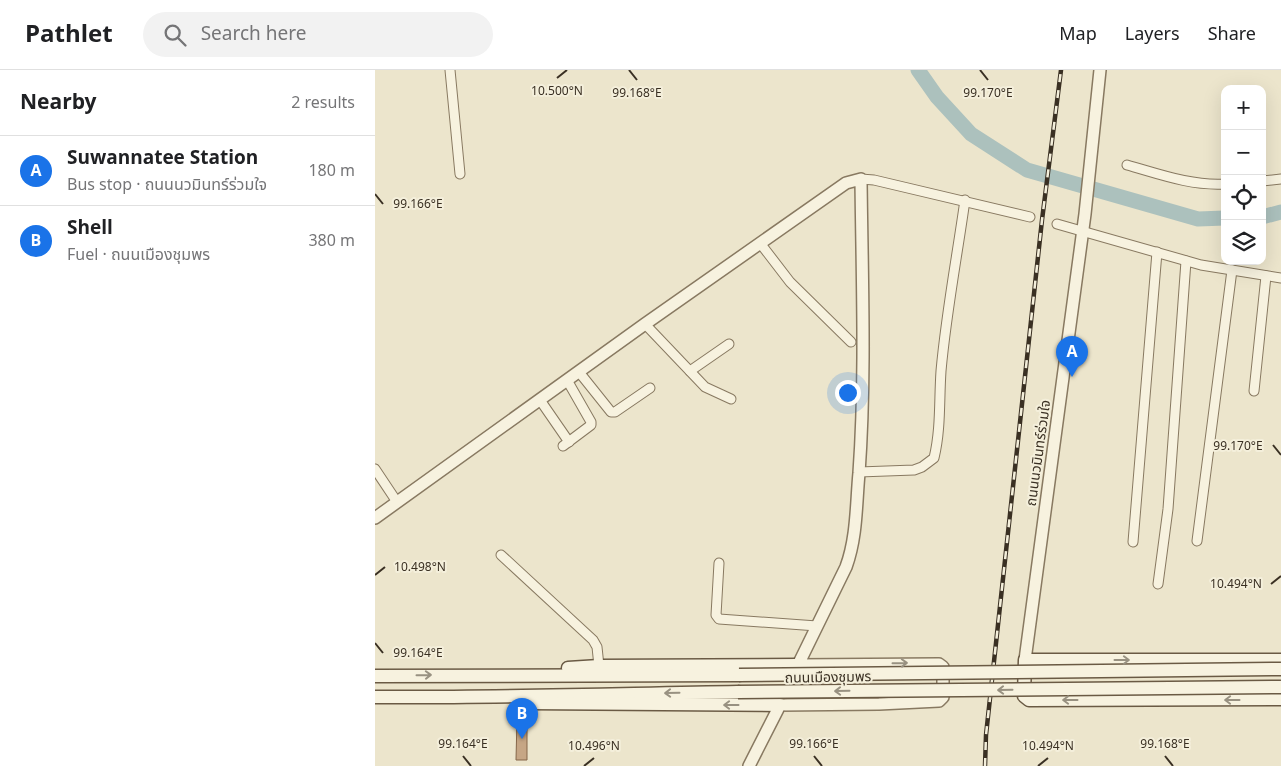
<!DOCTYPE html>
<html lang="en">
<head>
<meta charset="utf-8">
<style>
  :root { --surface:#fff; --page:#f2f2f2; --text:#202124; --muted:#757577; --line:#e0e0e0; --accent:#1a73e8 }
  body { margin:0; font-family:Georgia,"Noto Sans Thai",serif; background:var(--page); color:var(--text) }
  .controls { position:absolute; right:15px; top:15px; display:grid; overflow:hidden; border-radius:10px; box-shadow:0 5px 20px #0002 }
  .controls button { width:45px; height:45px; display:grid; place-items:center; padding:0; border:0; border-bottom:1px solid var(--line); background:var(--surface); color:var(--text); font:25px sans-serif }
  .you { position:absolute; left:472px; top:322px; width:18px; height:18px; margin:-12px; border:4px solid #fff; border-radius:50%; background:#1a73e8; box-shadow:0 0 0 8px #1a73e833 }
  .badge { display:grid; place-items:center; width:32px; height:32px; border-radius:50%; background:var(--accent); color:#fff; font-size:16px; font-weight:700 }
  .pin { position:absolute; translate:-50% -41px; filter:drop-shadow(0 1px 2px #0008) }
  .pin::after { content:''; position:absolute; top:26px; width:18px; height:15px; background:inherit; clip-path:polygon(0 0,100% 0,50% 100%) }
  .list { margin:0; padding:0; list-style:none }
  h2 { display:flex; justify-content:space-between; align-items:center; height:65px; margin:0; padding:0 20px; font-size:21px }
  h2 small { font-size:16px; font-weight:400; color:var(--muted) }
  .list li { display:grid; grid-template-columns:32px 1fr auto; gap:15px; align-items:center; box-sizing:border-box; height:70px; padding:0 20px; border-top:1px solid var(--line) }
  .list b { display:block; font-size:19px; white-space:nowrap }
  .list p { margin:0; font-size:16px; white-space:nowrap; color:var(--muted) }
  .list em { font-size:16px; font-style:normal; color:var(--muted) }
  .icon { flex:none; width:28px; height:28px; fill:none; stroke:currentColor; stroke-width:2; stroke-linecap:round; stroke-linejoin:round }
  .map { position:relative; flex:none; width:906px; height:696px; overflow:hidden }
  header { display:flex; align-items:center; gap:30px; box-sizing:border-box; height:70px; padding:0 25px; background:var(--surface); border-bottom:1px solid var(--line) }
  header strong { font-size:24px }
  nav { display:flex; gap:28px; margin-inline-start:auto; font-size:18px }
  .search { width:350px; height:45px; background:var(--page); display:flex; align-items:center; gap:12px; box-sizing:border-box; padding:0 18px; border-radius:28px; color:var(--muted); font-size:19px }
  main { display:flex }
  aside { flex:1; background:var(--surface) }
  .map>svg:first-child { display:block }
</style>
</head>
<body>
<header>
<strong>Pathlet</strong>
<div class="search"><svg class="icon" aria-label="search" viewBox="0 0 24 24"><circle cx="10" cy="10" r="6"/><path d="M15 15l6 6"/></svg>Search here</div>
<nav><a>Map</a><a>Layers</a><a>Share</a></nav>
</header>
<main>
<aside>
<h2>Nearby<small>2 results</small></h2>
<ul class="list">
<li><span class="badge">A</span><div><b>Suwannatee Station</b><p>Bus stop · ถนนนวมินทร์ร่วมใจ</p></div><em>180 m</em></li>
<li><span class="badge">B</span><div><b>Shell</b><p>Fuel · ถนนเมืองชุมพร</p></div><em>380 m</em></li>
</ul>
</aside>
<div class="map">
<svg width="906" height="696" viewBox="0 0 906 696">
  <rect width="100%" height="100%" fill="#ece5cc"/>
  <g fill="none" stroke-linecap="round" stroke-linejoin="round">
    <g stroke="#acc1bd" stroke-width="15">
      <polyline points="543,0 562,27 596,64 652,100 823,149 850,148"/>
      <polyline points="887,147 906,142"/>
    </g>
  </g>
  <polygon fill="#c6a685" stroke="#856649" points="142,648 152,648 152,690 141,690"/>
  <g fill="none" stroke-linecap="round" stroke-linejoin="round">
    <defs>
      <g id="minor">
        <polyline points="75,0 85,104"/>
        <path d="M752 95C784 104 816 116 850 114"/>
        <polyline points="486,109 499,110 655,147"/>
        <polyline points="887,111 906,109"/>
        <polyline points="682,154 826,195 906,208"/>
        <polyline points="385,173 415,212 476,272"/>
        <polyline points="270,254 330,317 356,329"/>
        <polyline points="315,301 354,274"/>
        <polyline points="204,302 236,342 240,342 275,318"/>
        <polyline points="879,321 891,206"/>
        <polyline points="165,330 194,372"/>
        <polyline points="188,376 216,355 216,352 192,310"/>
        <polyline points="0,399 22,432"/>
        <path d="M484 402 539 400 547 397 559 388C566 359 564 330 566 301 571 244 582 187 590 130"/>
        <polyline points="822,471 857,200"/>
        <polyline points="758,472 782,182"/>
        <polyline points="126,485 218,570 222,577 224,596"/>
        <polyline points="344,493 341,545 344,549 442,556"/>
        <polyline points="783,514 793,439 811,191"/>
      </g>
      <g id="tertiary">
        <path d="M0 448 270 254 471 113 486 109C487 207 491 305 484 403 481 435 482 467 471 497L423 595 564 594 568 597V627L564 631 504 634 405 635 374 696"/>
        <polyline points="650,590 710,144 725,0"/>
      </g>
      <g id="secondary">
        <polyline points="906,590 650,590 649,626 654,630 906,629"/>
        <polyline points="193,598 224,596 423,595"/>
        <polyline points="0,606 364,605"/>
        <path d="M0 627C121 628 242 624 363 622"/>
        <polyline points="153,633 405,635"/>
      </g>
    </defs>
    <use href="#minor" stroke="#887961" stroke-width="11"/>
    <use href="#tertiary" stroke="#887961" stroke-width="14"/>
    <use href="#secondary" stroke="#6a5a44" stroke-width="15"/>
    <use href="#minor" stroke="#f7f2df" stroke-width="9"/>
    <use href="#tertiary" stroke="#f7f2df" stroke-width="11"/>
    <use href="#secondary" stroke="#f7f2df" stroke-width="12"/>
    <defs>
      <polyline id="rail" points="610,696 611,665 667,150 686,0"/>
    </defs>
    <use href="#rail" stroke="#3a3023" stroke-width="4.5"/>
    <use href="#rail" stroke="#f4efdb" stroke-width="2.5" stroke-dasharray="8" stroke-linecap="butt"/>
    <defs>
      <g id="secondary-bridge">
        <polyline points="364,605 906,599"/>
        <polyline points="363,622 906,617"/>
      </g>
    </defs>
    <use href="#secondary-bridge" stroke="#6a5a44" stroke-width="15" stroke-linecap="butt"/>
    <use href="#secondary-bridge" stroke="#f7f2df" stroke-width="12"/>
  </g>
  <defs><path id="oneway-shaft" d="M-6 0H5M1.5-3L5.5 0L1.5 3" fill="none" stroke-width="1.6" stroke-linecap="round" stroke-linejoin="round" transform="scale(1.25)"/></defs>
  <g stroke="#989181">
    <use href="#oneway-shaft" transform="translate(747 590)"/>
    <use href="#oneway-shaft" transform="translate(525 593) rotate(-1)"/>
    <use href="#oneway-shaft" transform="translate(49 605) rotate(-1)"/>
    <use href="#oneway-shaft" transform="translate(630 620) rotate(179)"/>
    <use href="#oneway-shaft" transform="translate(467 621) rotate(179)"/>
    <use href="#oneway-shaft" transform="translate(297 623) rotate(179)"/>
    <use href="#oneway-shaft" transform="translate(695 630) rotate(180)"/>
    <use href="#oneway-shaft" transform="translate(857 630) rotate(180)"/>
    <use href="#oneway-shaft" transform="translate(356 635) rotate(-180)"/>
  </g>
  <path fill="none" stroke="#3a3023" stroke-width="2" d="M254 0 262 10M605 0 613 10M182 8 192 0M0 124 8 134M898 375 906 385M0 505 10 497M896 514 906 506M0 573 8 583M88 686 96 696M439 686 447 696M790 686 798 696M209 696 219 688M663 696 673 688"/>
  <g text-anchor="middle" stroke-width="4" stroke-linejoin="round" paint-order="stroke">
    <g font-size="14" fill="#3a3023" stroke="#f4efdb">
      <text transform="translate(663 383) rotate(-82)" y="5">ถนนนวมินทร์ร่วมใจ</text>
      <text transform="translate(453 607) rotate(-1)" y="5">ถนนเมืองชุมพร</text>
    </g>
  </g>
  <g font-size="12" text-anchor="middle" fill="#3a3023" stroke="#f4efdb" stroke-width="4" stroke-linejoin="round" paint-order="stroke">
    <text x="182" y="25">10.500°N</text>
    <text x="262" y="27">99.168°E</text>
    <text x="613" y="27">99.170°E</text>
    <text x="43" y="138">99.166°E</text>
    <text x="863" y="380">99.170°E</text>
    <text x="45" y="501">10.498°N</text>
    <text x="861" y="518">10.494°N</text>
    <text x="43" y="587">99.164°E</text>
    <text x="88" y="678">99.164°E</text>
    <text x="439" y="678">99.166°E</text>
    <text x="790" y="678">99.168°E</text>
    <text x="219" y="680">10.496°N</text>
    <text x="673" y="680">10.494°N</text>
  </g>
</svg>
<div class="controls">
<button>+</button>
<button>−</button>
<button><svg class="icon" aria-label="locate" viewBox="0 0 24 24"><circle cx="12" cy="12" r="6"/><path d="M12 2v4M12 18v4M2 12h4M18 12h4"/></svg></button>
<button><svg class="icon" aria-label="layers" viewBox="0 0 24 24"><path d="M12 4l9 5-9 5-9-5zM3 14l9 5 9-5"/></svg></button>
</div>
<div class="you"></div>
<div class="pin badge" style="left:697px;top:307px">A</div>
<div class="pin badge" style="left:147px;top:669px">B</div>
</div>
</main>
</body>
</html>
